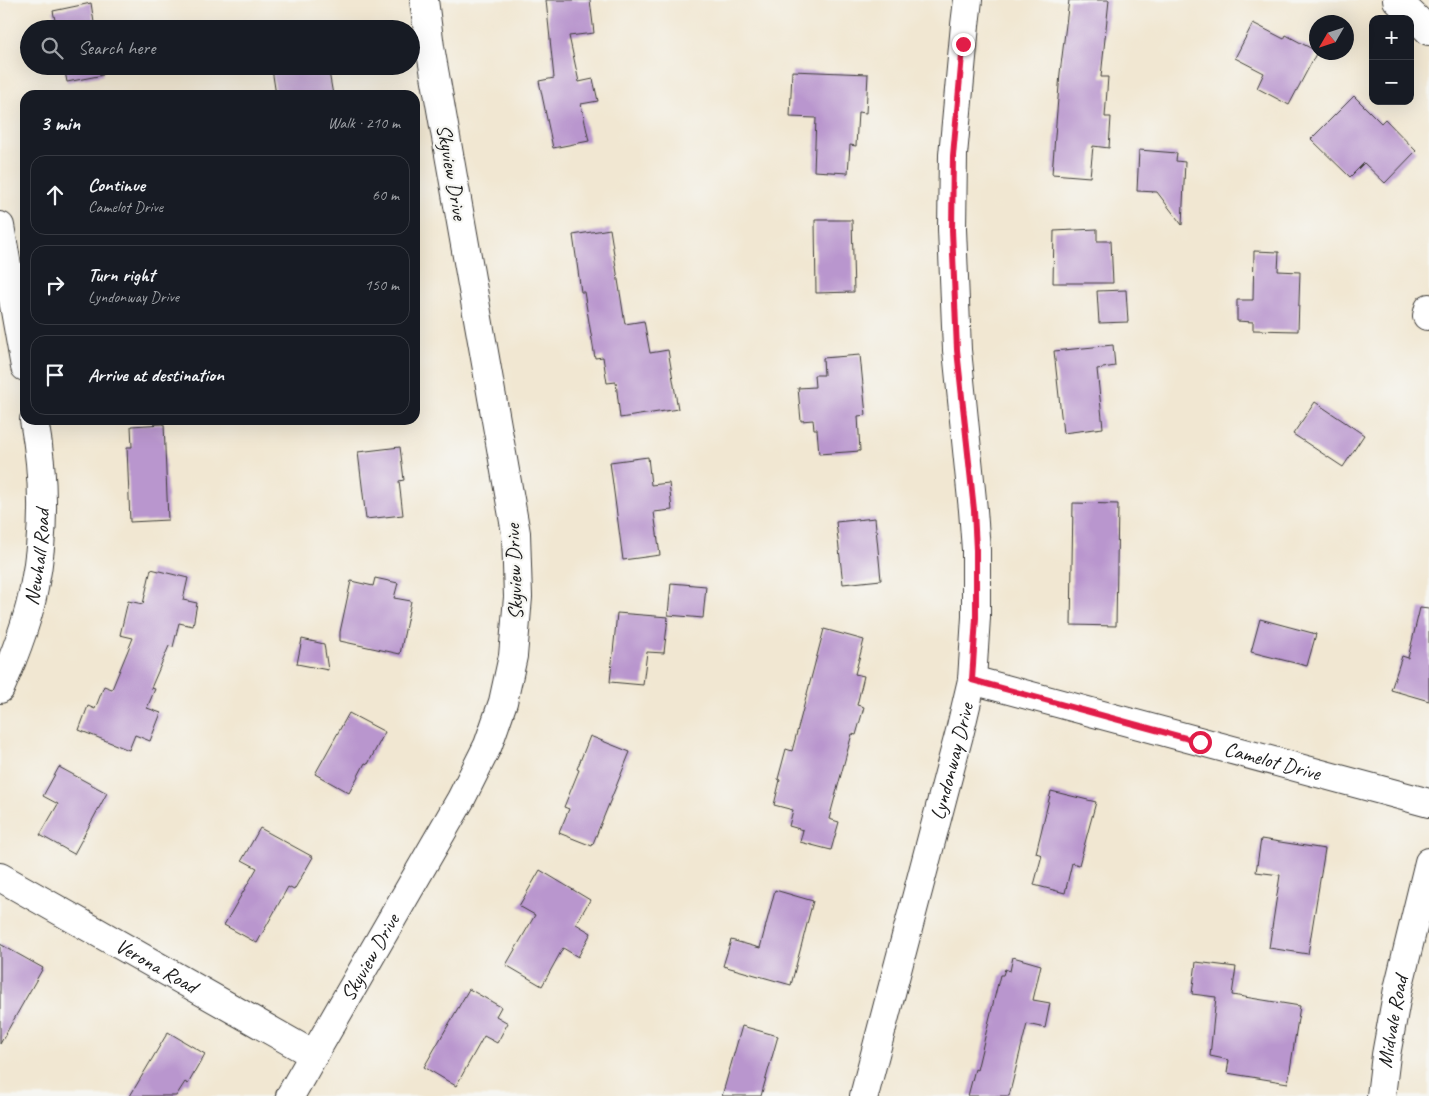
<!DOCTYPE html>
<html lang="en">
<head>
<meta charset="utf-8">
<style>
  :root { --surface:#171b24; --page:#242831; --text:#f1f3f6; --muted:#9ea1a6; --line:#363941 }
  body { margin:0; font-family:Caveat,sans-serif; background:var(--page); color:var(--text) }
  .controls { position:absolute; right:15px; top:15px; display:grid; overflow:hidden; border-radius:10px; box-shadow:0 5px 20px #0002 }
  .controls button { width:45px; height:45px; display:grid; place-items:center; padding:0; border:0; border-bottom:1px solid var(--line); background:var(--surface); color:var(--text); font:25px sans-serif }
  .compass { position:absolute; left:1309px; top:15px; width:45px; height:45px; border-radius:50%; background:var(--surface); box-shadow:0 5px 20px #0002; rotate:231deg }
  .stop { position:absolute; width:15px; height:15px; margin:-11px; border:4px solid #e11d48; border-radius:50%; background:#fff }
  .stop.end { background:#e11d48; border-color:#fff; box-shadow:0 1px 5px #0008 }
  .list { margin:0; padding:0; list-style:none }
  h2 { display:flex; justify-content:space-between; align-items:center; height:65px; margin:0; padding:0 20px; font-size:21px }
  h2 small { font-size:16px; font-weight:400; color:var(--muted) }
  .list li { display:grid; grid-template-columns:32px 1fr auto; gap:15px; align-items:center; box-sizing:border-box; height:80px; margin:0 10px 10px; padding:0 10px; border:1px solid var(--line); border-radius:15px }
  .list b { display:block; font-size:19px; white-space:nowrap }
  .list p { margin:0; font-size:16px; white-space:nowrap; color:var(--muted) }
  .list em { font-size:16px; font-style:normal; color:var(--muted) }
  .icon { flex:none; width:28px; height:28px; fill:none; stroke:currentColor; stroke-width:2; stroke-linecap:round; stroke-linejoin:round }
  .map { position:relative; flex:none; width:1429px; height:1096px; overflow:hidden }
  .search { position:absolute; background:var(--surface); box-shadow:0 5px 20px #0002; left:20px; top:20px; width:400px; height:55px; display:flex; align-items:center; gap:12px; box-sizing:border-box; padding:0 18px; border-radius:28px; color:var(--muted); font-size:19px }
  .panel { position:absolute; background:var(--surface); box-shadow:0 5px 20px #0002; left:20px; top:90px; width:400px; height:335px; border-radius:15px }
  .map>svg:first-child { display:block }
</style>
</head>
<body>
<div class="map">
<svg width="1429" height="1096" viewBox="0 0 1429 1096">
  <rect width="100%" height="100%" fill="#f6f6f2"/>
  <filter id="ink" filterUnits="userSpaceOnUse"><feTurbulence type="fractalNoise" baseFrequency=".02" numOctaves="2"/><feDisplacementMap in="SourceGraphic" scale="10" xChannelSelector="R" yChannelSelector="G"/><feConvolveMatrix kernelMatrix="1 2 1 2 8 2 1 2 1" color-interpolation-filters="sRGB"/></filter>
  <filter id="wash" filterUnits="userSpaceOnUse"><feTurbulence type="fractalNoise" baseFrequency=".0096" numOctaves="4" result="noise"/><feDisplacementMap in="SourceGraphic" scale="20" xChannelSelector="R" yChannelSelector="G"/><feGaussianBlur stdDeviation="1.12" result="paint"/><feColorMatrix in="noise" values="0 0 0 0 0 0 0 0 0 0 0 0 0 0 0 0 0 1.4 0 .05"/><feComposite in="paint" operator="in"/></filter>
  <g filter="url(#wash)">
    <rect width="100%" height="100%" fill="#f1e7d2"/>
    <g id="blocks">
      <g fill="#b996ce">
        <polygon points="546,0 590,0 594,33 569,36 579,82 593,79 598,101 581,104 589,141 553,148 539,81 554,78"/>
        <polygon points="1069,0 1109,0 1101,77 1108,77 1105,117 1111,117 1109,148 1093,146 1090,177 1052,174 1060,73"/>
        <polygon points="91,3 95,29 57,29 53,11"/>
        <polygon points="1253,23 1284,39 1286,35 1316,51 1317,52 1289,105 1257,88 1264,73 1235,58"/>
        <polygon points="64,66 101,66 103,75 67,82"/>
        <polygon points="290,66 328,66 333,95 276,95 272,69"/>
        <polygon points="792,71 868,74 866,113 858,112 856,146 850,145 848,173 814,171 816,118 790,117"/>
        <polygon points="1354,96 1381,123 1385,119 1416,151 1385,183 1364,163 1350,177 1311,139"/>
        <polygon points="1139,150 1177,153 1176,161 1185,162 1182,225 1157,192 1137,191"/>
        <polygon points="815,220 852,220 854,292 816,293"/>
        <polygon points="610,229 625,324 644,321 650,353 668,350 678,409 620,418 616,382 607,383 603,357 595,358 584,292 581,292 573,235"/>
        <polygon points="1097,229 1097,241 1111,241 1113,283 1053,283 1054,231"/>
        <polygon points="1254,251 1279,252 1278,271 1300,272 1298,331 1253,330 1253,322 1237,321 1237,300 1253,300"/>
        <polygon points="1126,290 1128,322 1099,323 1097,291"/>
        <polygon points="1113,345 1115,366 1097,369 1103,428 1063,433 1054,351"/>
        <polygon points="860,355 866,415 858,416 860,451 819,454 817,429 814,429 813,420 801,421 798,388 815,387 814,375 824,375 823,358"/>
        <polygon points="1315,402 1364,435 1343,467 1293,434"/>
        <polygon points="164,424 168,520 130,522 127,447 132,447 131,426"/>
        <polygon points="400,447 404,480 399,481 403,515 366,519 358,452"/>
        <polygon points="648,457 651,485 669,483 672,510 654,512 660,555 623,560 610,462"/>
        <polygon points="1073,503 1118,504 1116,626 1071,625"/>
        <polygon points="875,518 881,580 843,584 836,522"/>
        <polygon points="151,569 188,578 183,600 197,603 193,626 179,623 173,647 169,646 151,688 155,689 147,708 161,713 150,741 135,735 129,750 79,730 88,706 95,709 104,686 112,689 133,638 120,635 128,601 143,604"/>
        <polygon points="375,578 398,583 394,598 411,601 400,654 340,641 340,632 351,581 373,586"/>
        <polygon points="671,583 706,586 703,618 668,615"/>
        <polygon points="1420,608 1429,609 1429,701 1391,690 1402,656 1408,658"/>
        <polygon points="617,613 668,617 664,653 647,652 643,685 610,682"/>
        <polygon points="1260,619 1316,634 1307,666 1251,652"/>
        <polygon points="824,629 864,640 855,674 864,676 857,705 864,707 856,735 852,734 829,819 839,822 831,850 800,842 803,830 789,826 793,810 774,805 780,780 778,779 786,749 792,751"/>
        <polygon points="302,639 324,644 328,670 297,664"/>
        <polygon points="349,713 385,732 368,764 365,763 349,793 315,774"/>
        <polygon points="590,736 630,752 592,846 559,833 569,809 564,807 579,770 577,769"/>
        <polygon points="59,767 107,793 74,854 40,835 58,804 43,796"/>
        <polygon points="1051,791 1096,802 1079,865 1072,863 1065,893 1034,885 1042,855 1036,853"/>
        <polygon points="260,828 313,857 294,890 288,887 257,943 224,925 257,868 242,860"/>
        <polygon points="1261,839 1325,849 1308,954 1269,948 1280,875 1256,872"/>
        <polygon points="540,870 590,900 576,924 591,933 578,957 563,948 542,986 506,965 535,915 519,906"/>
        <polygon points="775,890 813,901 791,985 723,966 731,940 760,948"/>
        <polygon points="0,944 43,968 0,1044"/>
        <polygon points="1013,957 1041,965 1033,1000 1050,1003 1045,1028 1027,1024 1009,1096 968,1096 975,1069 977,1070 1000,975 1003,975 1005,969 1010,971"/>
        <polygon points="1196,962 1236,967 1232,995 1300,1006 1288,1083 1227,1073 1229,1060 1210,1056 1216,997 1192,994"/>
        <polygon points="469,989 501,1007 496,1016 508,1023 497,1043 484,1036 456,1086 424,1067"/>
        <polygon points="742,1026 778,1036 761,1096 722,1096"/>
        <polygon points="168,1032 205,1054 188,1084 185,1082 176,1096 130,1096"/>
      </g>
    </g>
  </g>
  <g filter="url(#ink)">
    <use href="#blocks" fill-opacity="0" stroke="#3c3a37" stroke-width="1"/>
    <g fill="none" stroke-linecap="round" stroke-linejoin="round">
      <defs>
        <g id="minor">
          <polyline points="1397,0 1429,31"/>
          <polyline points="0,226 25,367"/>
          <polyline points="1427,316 1429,308"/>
          <path id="s1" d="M972 680 1429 803"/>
          <path id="s2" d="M0 689C14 657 28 622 34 588 45 533 44 474 34 420"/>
          <path id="s3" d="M0 877 314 1055"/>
          <path id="s4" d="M290 1096 461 799 488 745 503 702 513 656 518 597 516 533 430 47 424 0"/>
          <path id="s5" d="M864 1096 960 731 972 680 976 617V550L973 510 957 350 952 229 953 155 965 25 968 0"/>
          <path id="s6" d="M1381 1096 1386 1055 1398 989 1429 862"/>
        </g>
      </defs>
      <use href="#minor" stroke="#3c3a37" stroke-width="30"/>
      <use href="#minor" stroke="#fff" stroke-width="28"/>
    </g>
  </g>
  <g fill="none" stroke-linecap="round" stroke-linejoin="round" filter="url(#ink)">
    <polyline stroke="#e11d48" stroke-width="6" points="963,44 953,156 952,230 957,350 974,510 976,550 976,618 972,680 1200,742"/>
  </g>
  <g text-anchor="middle" stroke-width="4.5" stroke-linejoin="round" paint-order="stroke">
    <g font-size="21" fill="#1c1c1c" stroke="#f6f6f2">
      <text transform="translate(452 172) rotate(80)" y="7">Skyview Drive</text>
      <text dy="7" stroke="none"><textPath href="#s2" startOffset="138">Newhall Road</textPath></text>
      <text transform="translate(514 572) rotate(-92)" y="7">Skyview Drive</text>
      <text dy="7" stroke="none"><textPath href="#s5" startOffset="346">Lyndonway Drive</textPath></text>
      <text dy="7" stroke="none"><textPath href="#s1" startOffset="311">Camelot Drive</textPath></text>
      <text dy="7" stroke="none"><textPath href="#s4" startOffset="160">Skyview Drive</textPath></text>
      <text dy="7" stroke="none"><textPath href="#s3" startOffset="180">Verona Road</textPath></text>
      <text dy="7" stroke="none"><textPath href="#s6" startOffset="75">Midvale Road</textPath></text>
    </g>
  </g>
</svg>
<div class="controls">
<button>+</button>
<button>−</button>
</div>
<svg class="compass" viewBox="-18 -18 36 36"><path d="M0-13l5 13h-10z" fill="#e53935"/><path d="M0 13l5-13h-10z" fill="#9ea1a6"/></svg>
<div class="stop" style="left:1200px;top:742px"></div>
<div class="stop end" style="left:963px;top:44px"></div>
<div class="search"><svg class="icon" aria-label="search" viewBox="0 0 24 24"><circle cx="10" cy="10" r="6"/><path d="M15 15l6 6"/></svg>Search here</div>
<section class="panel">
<h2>3 min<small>Walk · 210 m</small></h2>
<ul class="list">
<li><svg class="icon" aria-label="ahead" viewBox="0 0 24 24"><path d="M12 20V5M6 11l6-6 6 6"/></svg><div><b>Continue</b><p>Camelot Drive</p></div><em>60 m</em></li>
<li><svg class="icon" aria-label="right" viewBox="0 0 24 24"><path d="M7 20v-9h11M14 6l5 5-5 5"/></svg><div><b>Turn right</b><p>Lyndonway Drive</p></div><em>150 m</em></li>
<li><svg class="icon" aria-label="arrive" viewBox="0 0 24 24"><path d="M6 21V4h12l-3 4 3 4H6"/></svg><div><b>Arrive at destination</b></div></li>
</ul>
</section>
</div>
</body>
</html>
